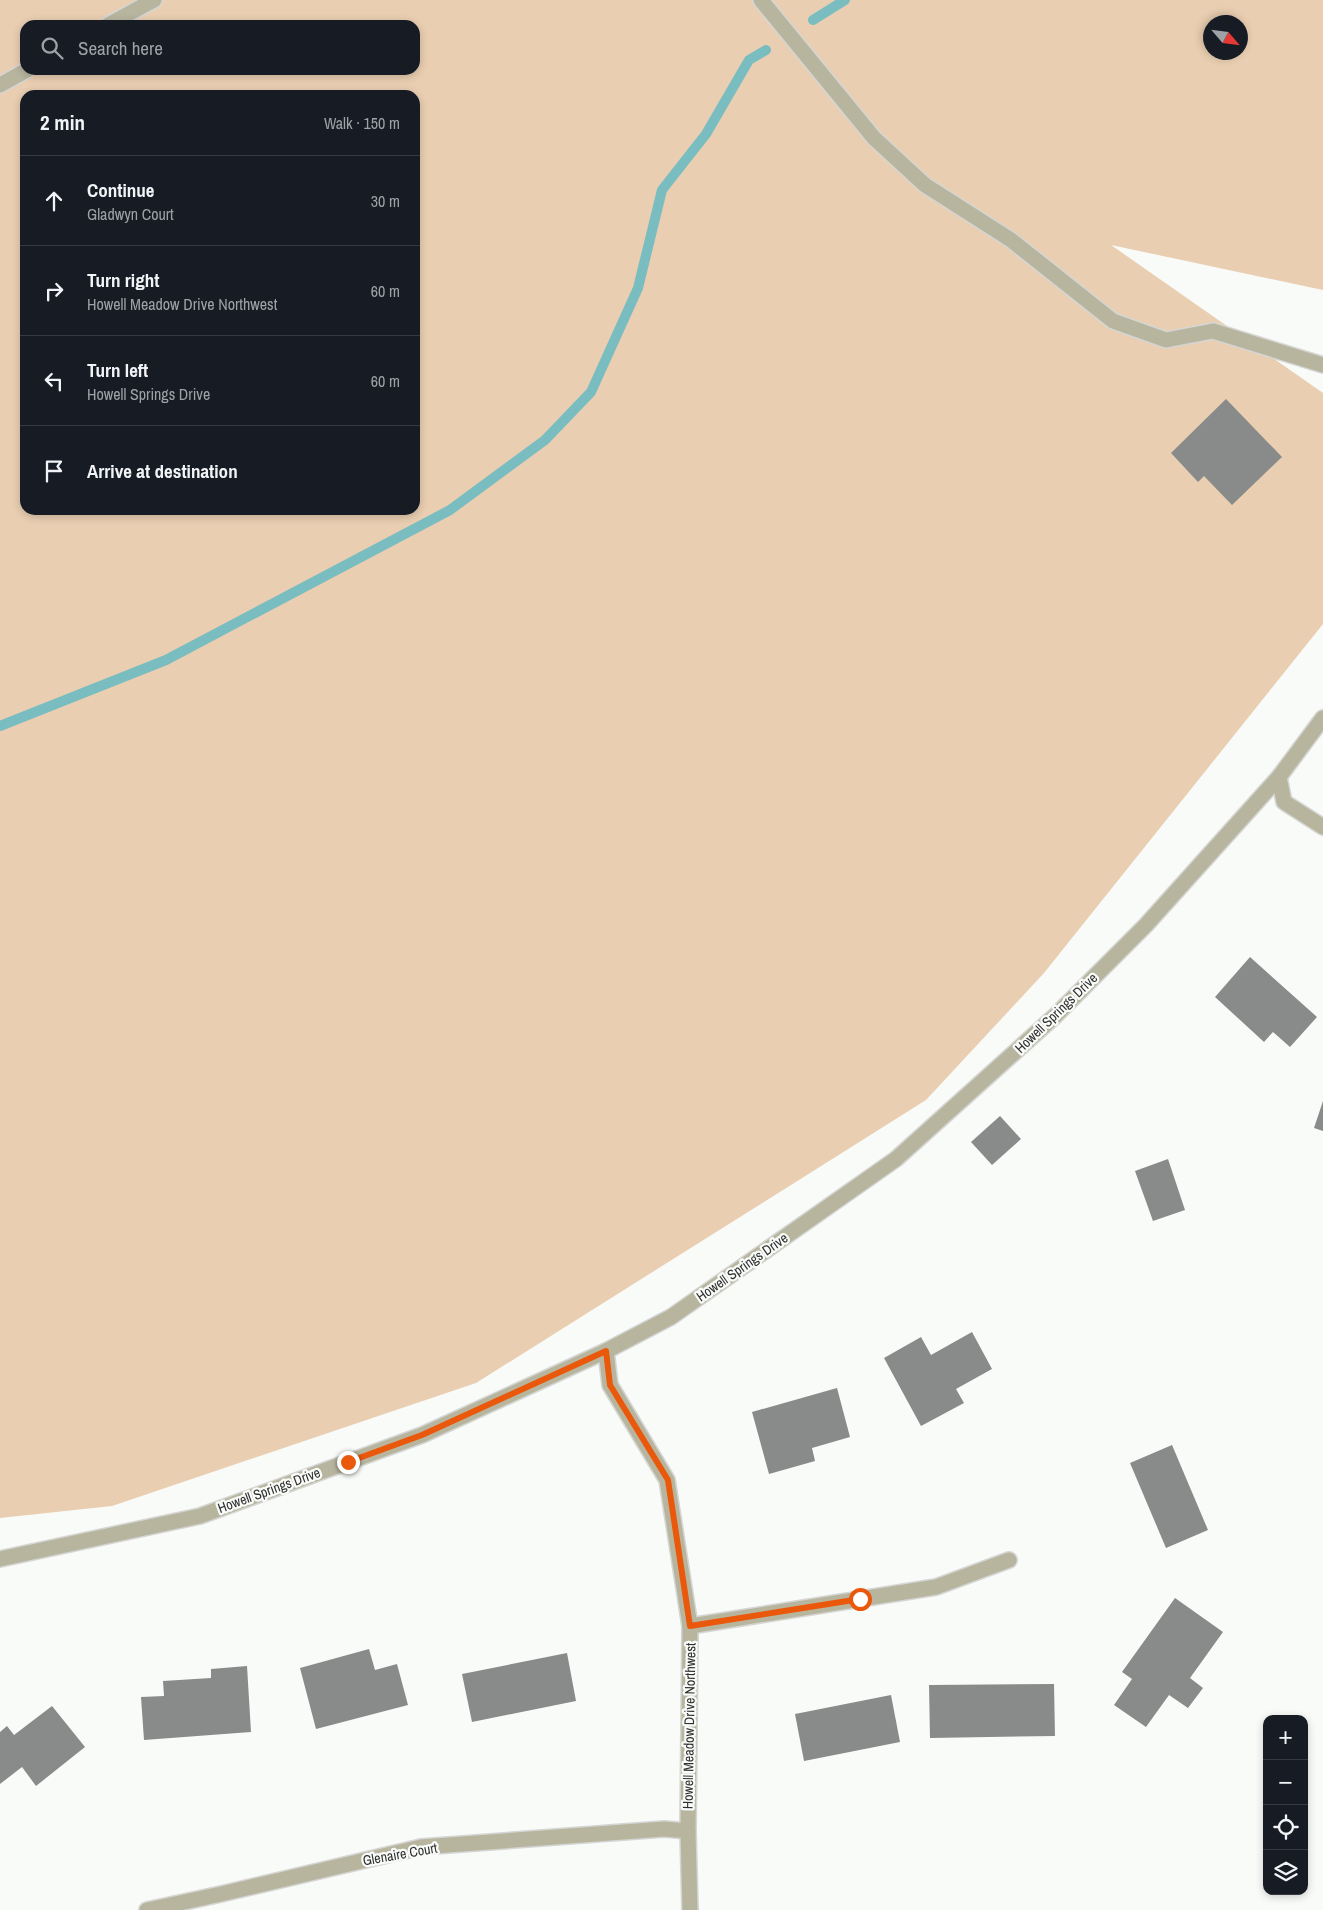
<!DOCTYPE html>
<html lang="en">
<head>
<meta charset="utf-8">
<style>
  :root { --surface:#171b24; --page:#242831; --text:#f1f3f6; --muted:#9ea1a6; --line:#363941 }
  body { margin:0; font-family:"Archivo Narrow",sans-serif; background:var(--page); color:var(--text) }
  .controls { position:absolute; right:15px; bottom:15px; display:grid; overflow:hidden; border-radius:10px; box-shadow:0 2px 8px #0003 }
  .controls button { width:45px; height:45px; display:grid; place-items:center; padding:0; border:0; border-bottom:1px solid var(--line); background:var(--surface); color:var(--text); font:25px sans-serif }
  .compass { position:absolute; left:1203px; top:15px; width:45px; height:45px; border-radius:50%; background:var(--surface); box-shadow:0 2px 8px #0003; rotate:118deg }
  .stop { position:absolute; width:15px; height:15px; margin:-11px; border:4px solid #ea580c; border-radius:50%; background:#fff }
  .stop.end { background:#ea580c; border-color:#fff; box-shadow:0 1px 5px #0008 }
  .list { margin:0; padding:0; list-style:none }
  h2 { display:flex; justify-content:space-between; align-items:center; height:65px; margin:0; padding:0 20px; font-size:21px }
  h2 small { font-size:16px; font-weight:400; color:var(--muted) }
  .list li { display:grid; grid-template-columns:32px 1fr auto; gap:15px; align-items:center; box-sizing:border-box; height:90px; padding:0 20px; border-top:1px solid var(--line) }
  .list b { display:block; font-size:19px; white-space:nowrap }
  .list p { margin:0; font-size:16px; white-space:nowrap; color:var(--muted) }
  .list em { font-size:16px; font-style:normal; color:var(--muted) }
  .icon { flex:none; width:28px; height:28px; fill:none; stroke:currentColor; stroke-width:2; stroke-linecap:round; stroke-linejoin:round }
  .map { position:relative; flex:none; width:1323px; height:1910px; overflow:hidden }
  .search { position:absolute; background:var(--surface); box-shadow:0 2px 8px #0003; left:20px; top:20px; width:400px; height:55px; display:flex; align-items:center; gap:12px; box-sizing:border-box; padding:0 18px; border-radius:15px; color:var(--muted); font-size:19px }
  .panel { position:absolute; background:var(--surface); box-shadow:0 2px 8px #0003; left:20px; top:90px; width:400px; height:425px; border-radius:15px }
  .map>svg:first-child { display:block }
</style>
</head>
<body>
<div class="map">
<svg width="1323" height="1910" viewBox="0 0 1323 1910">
  <rect width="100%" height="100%" fill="#f9fbf8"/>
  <path fill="#e9ceb1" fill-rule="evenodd" d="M0 0H1323V290L1111 245 1323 393V624L1044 973 926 1100 476 1383 112 1506 0 1518ZM1210 22H1240V52H1210ZM25 25H415V70H25ZM25 95H415V510H25Z"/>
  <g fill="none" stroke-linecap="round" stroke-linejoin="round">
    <g stroke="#7abdc0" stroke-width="10">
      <polyline points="813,20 845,0"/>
      <polyline points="0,726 166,660 450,510 545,440 591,392 638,288 662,190 706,134 749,60 766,50"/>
    </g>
  </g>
  <g fill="#888b8a">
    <polygon points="1226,399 1282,457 1232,505 1204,476 1198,482 1171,453"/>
    <polygon points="1250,957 1317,1017 1290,1047 1273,1032 1264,1042 1215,997"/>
    <polygon points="1323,1101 1323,1131 1314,1128"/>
    <polygon points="1000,1116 1021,1139 992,1165 971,1142"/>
    <polygon points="1168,1159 1185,1210 1153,1221 1135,1171"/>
    <polygon points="972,1332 992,1369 956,1389 964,1403 921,1426 884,1358 921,1337 931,1355"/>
    <polygon points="837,1388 850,1437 812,1448 815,1461 769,1474 752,1412"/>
    <polygon points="1172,1445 1208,1530 1166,1548 1130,1463"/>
    <polygon points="1175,1598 1223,1632 1190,1678 1203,1688 1188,1708 1169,1695 1146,1727 1114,1705 1132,1679 1122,1672"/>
    <polygon points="369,1649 375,1670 397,1664 408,1705 316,1729 300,1668"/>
    <polygon points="567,1653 576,1701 472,1722 462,1674"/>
    <polygon points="247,1666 251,1732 144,1740 141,1697 164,1696 163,1681 211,1678 211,1669"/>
    <polygon points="1054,1684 1055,1736 930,1738 929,1685"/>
    <polygon points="891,1695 900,1742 804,1761 795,1714"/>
    <polygon points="52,1706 85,1747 36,1786 22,1767 0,1784 0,1732 7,1726 14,1735"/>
  </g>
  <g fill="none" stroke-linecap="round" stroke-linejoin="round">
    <defs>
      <g id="minor">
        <polyline points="761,0 874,138 925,185 1011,240 1113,321 1166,340 1213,331 1323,365"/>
        <polyline points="108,25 154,0"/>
        <polyline points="0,85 27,70"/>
        <polyline points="1279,777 1284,802 1323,827"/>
        <polyline points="606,1351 610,1385 667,1480 690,1626 688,1831 690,1910"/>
        <polyline points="0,1559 200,1516 422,1435 606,1351 671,1317 896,1159 1055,1016 1146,925 1279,777 1323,718"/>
        <polyline points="690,1626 936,1587 1009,1560"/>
        <polyline points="147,1910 221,1894 421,1847 664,1829 688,1831"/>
      </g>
    </defs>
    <use href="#minor" stroke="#d5d6d4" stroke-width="18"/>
    <use href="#minor" stroke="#b8b59f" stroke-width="15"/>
  </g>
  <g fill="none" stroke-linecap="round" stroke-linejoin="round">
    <polyline stroke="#ea580c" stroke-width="6" points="348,1462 422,1435 606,1351 610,1385 668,1480 690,1626 860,1599"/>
  </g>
  <g text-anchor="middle" stroke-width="4.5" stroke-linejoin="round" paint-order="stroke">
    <g font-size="14" fill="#2f302f" stroke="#f9fbf8">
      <text transform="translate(1056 1013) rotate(-44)" y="5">Howell Springs Drive</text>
      <text transform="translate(742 1267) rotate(-35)" y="5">Howell Springs Drive</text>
      <text transform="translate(269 1490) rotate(-20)" y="5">Howell Springs Drive</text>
      <text transform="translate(689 1726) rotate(-89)" y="5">Howell Meadow Drive Northwest</text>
      <text transform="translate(400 1854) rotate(-10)" y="5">Glenaire Court</text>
    </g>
  </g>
</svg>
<div class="controls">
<button>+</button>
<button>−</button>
<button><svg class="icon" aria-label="locate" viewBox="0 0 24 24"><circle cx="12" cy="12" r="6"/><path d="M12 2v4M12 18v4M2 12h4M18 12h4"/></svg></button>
<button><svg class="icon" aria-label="layers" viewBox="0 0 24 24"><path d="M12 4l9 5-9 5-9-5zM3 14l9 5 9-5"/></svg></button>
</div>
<svg class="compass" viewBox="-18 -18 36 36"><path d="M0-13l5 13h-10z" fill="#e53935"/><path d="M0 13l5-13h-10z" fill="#9ea1a6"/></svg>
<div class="stop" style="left:860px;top:1599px"></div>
<div class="stop end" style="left:348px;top:1462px"></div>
<div class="search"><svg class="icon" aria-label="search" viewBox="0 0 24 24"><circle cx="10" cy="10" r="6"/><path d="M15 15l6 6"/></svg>Search here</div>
<section class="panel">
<h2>2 min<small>Walk · 150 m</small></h2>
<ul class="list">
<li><svg class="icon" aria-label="ahead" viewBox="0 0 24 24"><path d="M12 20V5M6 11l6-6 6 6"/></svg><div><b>Continue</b><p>Gladwyn Court</p></div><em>30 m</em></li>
<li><svg class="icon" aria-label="right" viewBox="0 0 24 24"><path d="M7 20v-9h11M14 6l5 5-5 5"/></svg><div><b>Turn right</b><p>Howell Meadow Drive Northwest</p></div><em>60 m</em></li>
<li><svg class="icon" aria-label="left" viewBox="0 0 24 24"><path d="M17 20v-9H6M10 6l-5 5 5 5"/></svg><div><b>Turn left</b><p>Howell Springs Drive</p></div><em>60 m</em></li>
<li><svg class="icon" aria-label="arrive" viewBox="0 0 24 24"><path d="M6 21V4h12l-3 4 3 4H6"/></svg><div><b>Arrive at destination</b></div></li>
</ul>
</section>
</div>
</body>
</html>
